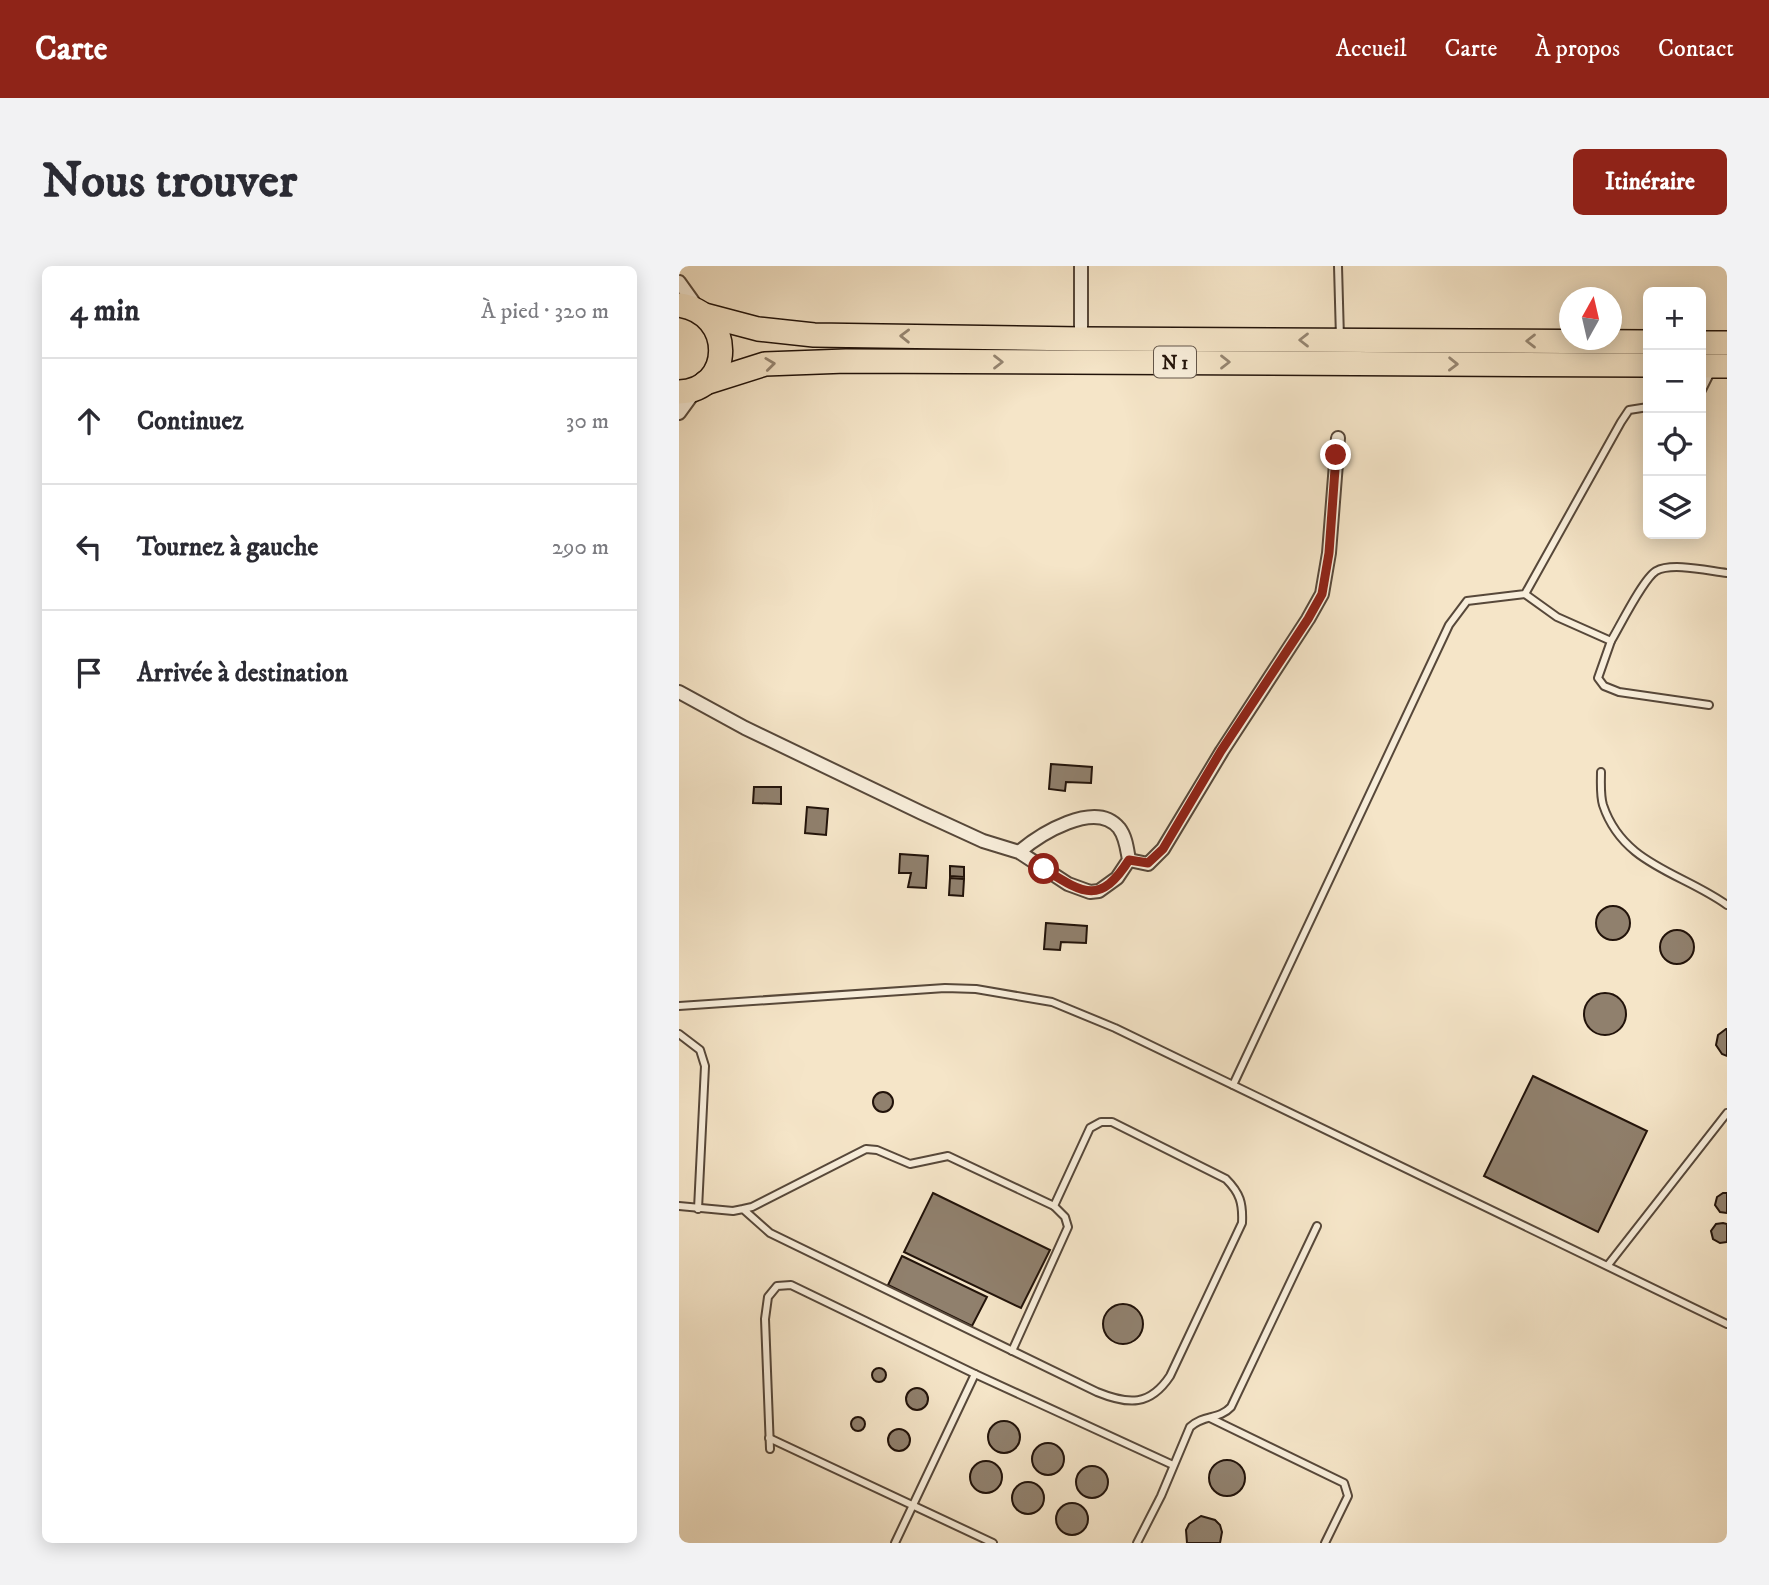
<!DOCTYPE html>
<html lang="fr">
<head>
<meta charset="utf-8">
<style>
  :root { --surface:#fff; --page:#f2f2f3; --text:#2b2b33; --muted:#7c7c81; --line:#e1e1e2; --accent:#8f2418 }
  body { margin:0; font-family:"IM FELL DW Pica",serif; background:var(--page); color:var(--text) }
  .controls { position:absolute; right:21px; top:21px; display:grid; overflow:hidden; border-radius:10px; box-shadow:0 4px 18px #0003 }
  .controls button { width:63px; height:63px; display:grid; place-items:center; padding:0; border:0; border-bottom:2px solid var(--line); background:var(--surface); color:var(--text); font:35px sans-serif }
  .compass { position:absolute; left:880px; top:21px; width:63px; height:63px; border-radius:50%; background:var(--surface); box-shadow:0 4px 18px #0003; rotate:8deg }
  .stop { position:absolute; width:21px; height:21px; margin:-16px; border:5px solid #8f2418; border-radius:50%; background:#fff }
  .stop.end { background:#8f2418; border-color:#fff; box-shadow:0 2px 7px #0008 }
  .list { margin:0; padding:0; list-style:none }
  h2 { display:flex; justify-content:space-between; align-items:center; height:91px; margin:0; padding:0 28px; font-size:30px }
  h2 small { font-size:23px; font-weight:400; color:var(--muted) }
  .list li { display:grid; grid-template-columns:46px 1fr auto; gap:21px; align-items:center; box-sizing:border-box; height:126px; padding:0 28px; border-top:2px solid var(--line) }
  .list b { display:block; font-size:26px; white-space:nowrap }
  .list em { font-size:23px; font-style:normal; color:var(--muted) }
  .icon { flex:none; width:38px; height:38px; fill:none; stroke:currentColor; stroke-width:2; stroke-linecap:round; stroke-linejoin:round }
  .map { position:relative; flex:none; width:1048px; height:1277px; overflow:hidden; border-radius:10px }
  header { display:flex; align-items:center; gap:42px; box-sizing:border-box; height:98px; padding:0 35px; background:var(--accent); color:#fff }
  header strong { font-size:33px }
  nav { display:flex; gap:38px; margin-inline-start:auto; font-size:24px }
  .intro { display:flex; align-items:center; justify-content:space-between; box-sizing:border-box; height:168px; padding:0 42px }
  h1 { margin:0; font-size:49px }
  .button { padding:18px 32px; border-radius:10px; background:var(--accent); color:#fff; font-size:24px; font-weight:700 }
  main { display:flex; gap:42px; padding:0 42px }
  aside { flex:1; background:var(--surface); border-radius:10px; box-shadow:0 4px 18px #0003 }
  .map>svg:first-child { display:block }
</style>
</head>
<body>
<header>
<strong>Carte</strong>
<nav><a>Accueil</a><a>Carte</a><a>À propos</a><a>Contact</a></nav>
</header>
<div class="intro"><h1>Nous trouver</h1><a class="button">Itinéraire</a></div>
<main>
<aside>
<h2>4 min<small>À pied · 320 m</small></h2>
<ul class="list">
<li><svg class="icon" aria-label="ahead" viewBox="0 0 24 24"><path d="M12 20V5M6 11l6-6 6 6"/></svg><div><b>Continuez</b></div><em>30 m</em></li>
<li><svg class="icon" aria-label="left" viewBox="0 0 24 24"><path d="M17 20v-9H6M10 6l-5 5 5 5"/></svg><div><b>Tournez à gauche</b></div><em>290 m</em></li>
<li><svg class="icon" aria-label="arrive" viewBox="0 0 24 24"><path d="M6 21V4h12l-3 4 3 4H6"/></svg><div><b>Arrivée à destination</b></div></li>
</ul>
</aside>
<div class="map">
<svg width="1048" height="1277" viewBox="0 0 1048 1277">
  <rect width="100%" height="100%" fill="#f5e5c8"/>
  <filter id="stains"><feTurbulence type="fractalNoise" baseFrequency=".00286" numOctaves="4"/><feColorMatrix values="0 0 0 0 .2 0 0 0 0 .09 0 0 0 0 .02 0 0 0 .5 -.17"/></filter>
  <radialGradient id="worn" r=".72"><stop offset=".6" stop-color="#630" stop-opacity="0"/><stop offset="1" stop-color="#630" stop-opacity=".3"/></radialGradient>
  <g fill="#90806d" stroke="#22130a" stroke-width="2">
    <polygon points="372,498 413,501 412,517 387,516 386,525 370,523"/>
    <polygon points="75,521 102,521 102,538 74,537"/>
    <polygon points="128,541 149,543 147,569 126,567"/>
    <polygon points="221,588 249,590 247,622 229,621 232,607 220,607"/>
    <polygon points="271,600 285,601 285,611 271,610"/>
    <polygon points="271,612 285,613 284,630 270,629"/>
    <circle cx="934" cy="657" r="17"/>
    <polygon points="367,657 408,660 407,677 382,676 381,684 365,683"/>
    <circle cx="998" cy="681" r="17"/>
    <circle cx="926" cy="748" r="21"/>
    <polygon points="1047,763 1048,763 1048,790 1043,788 1037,779 1039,769"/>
    <polygon points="854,810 968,865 919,966 805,910"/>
    <circle cx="204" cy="836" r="10"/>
    <polygon points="254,927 371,984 342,1042 225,986"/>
    <polygon points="1044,927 1048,927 1048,947 1041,946 1036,939 1038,931"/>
    <polygon points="1044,957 1048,958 1048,976 1041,977 1034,973 1032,965 1037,958"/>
    <polygon points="223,990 308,1031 293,1060 209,1019"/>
    <circle cx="444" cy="1058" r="20"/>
    <circle cx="200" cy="1109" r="7"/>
    <circle cx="238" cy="1133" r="11"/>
    <circle cx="179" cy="1158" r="7"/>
    <circle cx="325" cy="1171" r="16"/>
    <circle cx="220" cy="1174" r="11"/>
    <circle cx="369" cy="1193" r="16"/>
    <circle cx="548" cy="1212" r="18"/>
    <circle cx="307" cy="1211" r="16"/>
    <circle cx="413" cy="1216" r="16"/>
    <circle cx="349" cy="1232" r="16"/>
    <circle cx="393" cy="1253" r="16"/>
    <polygon points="522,1250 536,1254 541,1259 543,1266 541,1277 508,1277 507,1264 510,1258"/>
  </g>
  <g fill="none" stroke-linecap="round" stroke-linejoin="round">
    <defs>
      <g id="lane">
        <polyline points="659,0 661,72"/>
        <polyline points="1022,126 1032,106"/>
        <polyline points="846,328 878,351 932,375 919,412 925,420 940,426 1030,439"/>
        <path d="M932 375C941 360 964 313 977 305 993 296 1030 305 1048 307"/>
        <path d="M922 506C922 516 921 529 924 539 944 599 1002 606 1048 639"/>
        <polyline points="0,740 266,722 297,723 373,736 436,762 1048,1058"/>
        <polyline points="0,768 21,784 26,800 19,943"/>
        <polyline points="554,819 770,359 788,335 846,328 942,156 950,144 969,141"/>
        <path d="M0 940 54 945 64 943 91 967 418 1126C450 1139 471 1140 491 1110L563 957C564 937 561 927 547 913L433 856H422L411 862 375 940 269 890 231 898 198 884 187 883 73 941 64 943"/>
        <polyline points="929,999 1048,847"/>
        <polyline points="333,1085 389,961 386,951 375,940"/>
        <polyline points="531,1152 665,1217 669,1230 646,1277"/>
        <polyline points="90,1172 314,1277"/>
        <polyline points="91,1183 86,1053 89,1031 98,1020 112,1019 296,1108 494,1199"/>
        <polyline points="216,1277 296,1108"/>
        <path d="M458 1277 482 1230 511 1161C525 1148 540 1154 552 1141L638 960"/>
      </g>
      <g id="street">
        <polyline points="402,0 402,73"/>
        <polyline points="0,16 20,44"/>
        <polyline points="0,147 16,125"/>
        <path d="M0 426 66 462 243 547 304 575 340 586 389 618 411 626 420 625 438 612 450 594C448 583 447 571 440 562 416 533 360 569 340 586"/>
        <polyline points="450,594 469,598 484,583 543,485 629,353 643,328 650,287 659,172"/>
      </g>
      <g id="highway">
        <path d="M0 39C56 47 55 124 0 126"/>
        <polyline points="26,49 79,63 135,69 402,73 969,76"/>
        <polyline points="1022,77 1048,77"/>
        <polyline points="1022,100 1048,100"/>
        <polyline points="26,117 86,98 167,95 969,99"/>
      </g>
    </defs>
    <use href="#lane" stroke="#57483a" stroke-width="10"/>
    <use href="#street" stroke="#57483a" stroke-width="16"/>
    <use href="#highway" stroke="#22130a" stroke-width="26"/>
    <use href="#lane" stroke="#f8eedb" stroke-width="6"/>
    <use href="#street" stroke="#f8eedb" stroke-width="12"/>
    <use href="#highway" stroke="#f5e5c8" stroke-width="23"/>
  </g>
  <defs><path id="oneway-chevron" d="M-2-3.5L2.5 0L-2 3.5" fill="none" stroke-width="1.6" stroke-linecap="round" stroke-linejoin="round" transform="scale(1.75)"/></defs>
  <g stroke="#968672">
    <use href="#oneway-chevron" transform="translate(226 70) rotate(-179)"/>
    <use href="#oneway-chevron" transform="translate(625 74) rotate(-180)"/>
    <use href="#oneway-chevron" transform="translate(852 75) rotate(-180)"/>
    <use href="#oneway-chevron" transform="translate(319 96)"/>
    <use href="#oneway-chevron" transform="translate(546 96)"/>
    <use href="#oneway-chevron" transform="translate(91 98) rotate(-7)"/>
    <use href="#oneway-chevron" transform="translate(774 98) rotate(1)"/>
  </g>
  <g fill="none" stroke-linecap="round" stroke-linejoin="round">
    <path stroke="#8f2418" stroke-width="9" d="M365 603C405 628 421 639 450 594L469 597 484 583 542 485 629 353 643 328 650 287 657 189"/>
  </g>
  <g text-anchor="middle" stroke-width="7" stroke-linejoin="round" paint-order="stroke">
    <rect fill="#f8eedb" stroke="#625549" stroke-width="2" x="475" y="80.5" width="42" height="31" rx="5"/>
    <g font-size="19" font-weight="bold" fill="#22130a">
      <text x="496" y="103">N 1</text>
    </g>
  </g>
  <rect width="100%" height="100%" filter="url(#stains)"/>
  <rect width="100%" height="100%" fill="url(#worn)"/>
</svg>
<div class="controls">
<button>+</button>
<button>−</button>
<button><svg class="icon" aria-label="locate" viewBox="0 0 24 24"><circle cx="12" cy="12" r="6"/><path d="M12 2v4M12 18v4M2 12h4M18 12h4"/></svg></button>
<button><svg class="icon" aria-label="layers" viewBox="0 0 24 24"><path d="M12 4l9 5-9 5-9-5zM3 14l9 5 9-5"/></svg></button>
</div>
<svg class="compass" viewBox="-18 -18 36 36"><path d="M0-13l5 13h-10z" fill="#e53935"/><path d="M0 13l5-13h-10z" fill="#7c7c81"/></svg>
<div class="stop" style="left:365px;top:603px"></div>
<div class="stop end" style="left:657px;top:189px"></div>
</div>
</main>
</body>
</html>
